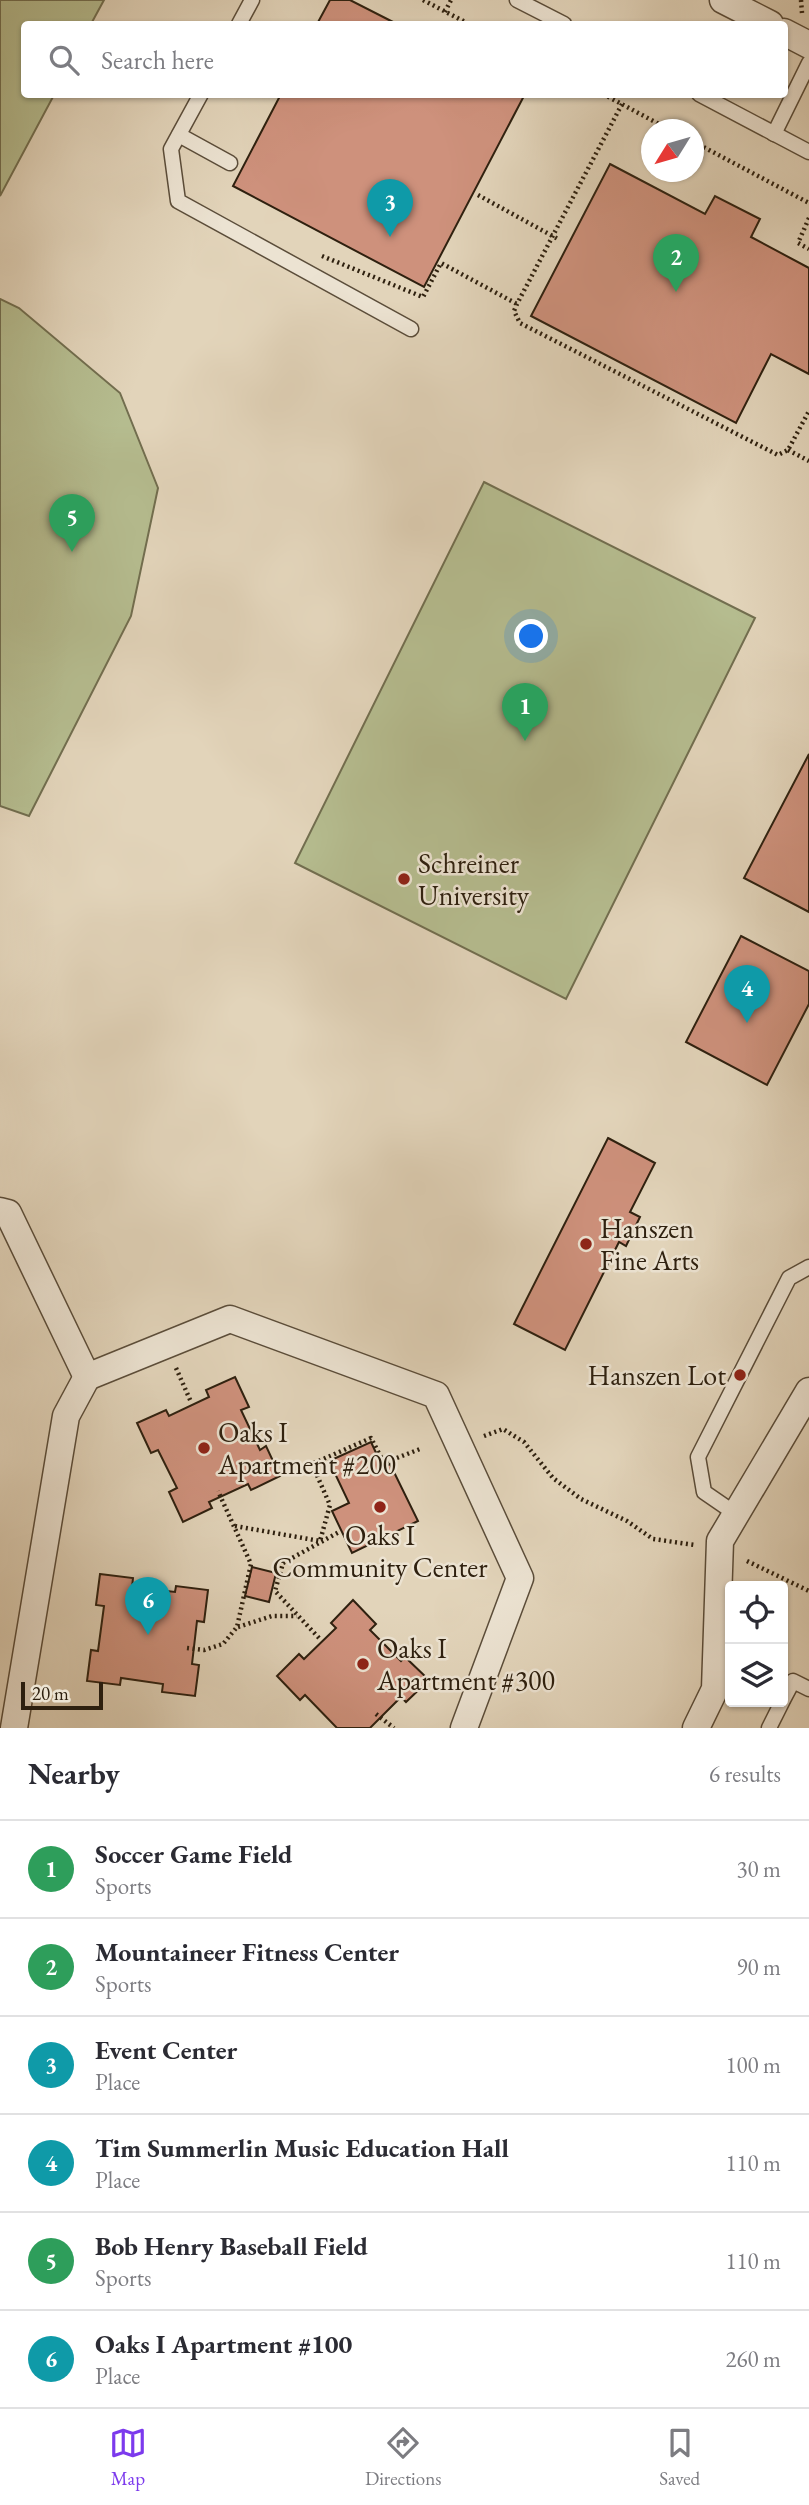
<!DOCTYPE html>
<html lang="en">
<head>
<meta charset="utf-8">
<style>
  :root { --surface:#fff; --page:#f2f2f3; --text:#2b2b33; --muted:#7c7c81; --line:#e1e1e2; --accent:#7c3aed }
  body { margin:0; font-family:"EB Garamond",serif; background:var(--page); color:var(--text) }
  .controls { position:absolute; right:21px; bottom:21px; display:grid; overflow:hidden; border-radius:7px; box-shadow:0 2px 5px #0004 }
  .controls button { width:63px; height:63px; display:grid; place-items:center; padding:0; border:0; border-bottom:2px solid var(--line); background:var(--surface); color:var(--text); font:35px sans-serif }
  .compass { position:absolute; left:641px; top:119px; width:63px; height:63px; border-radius:50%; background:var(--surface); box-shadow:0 2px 5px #0004; rotate:233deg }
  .scale { position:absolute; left:21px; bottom:18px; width:82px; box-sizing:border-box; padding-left:7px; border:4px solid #2e200f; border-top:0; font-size:19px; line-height:24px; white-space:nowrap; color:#2e200f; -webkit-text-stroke:5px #ece3d2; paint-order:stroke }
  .you { position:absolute; left:532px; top:637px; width:24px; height:24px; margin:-18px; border:5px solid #fff; border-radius:50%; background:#1a73e8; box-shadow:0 0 0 10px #1a73e833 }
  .badge { display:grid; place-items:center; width:46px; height:46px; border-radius:50%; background:var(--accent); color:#fff; font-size:23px; font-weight:700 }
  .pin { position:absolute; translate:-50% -58px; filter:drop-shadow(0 2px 4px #0008) }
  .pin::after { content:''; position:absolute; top:37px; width:24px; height:21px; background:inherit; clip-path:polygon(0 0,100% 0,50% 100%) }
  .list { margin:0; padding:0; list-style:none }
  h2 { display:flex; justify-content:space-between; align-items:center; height:91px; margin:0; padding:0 28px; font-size:30px }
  h2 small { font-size:23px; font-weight:400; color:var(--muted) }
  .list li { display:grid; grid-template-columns:46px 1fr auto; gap:21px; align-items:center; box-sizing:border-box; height:98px; padding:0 28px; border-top:2px solid var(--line) }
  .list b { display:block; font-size:26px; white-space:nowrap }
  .list p { margin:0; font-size:23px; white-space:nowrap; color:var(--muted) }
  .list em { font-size:23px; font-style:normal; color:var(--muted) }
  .icon { flex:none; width:38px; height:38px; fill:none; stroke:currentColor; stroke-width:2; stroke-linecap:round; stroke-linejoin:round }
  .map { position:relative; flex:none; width:809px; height:1728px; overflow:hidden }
  .search { position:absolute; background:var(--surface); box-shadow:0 2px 5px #0004; left:21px; right:21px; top:21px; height:77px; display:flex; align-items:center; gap:18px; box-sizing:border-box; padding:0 24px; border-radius:7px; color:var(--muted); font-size:26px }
  .sheet { height:679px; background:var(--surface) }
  nav { display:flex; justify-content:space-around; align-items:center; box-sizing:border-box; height:98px; border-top:2px solid var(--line); background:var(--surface); font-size:19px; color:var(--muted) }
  nav a { display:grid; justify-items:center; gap:4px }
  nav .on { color:var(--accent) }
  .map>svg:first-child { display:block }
</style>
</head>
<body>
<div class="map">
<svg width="809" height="1728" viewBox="0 0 809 1728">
  <rect width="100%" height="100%" fill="#e2d4ba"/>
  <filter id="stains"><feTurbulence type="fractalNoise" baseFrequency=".00286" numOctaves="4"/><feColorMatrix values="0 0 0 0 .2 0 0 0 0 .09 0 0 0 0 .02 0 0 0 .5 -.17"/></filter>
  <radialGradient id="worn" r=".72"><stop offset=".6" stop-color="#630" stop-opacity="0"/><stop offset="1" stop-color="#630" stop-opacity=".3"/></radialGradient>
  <g fill="#b5bc8f" stroke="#726e4f" stroke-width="2">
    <polygon points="0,0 104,0 91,24 24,24 24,94 54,95 0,196"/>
    <polygon points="0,299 19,308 120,393 158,488 131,616 29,816 0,806"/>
    <polygon points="484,482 755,618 566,999 295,863"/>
  </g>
  <g fill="#ce917c" stroke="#2e200f" stroke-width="2">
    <polygon points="330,0 350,0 397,24 317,24"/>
    <polygon points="281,94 525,94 424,287 233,186"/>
    <polygon points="610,164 705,214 715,196 760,219 751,237 809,268 809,374 771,354 736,423 531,316"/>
    <polygon points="809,754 809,912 744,878"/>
    <polygon points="741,936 809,971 809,1004 767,1085 686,1042"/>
    <polygon points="608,1138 655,1163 630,1212 640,1217 626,1246 619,1242 565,1350 514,1324"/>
    <polygon points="235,1377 249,1407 241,1410 260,1450 266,1446 280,1476 251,1490 248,1484 209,1502 212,1508 183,1522 169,1492 177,1488 158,1450 151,1453 137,1423 166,1410 169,1416 209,1397 206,1390"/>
    <polygon points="371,1442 383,1468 390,1464 418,1521 352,1553 332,1511 349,1503 329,1461"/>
    <polygon points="252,1567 276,1573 269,1602 245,1596"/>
    <polygon points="100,1574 133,1578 132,1587 175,1592 176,1586 208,1590 204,1622 197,1621 192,1664 199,1665 195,1696 162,1692 163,1684 121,1678 120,1685 87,1681 91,1650 98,1651 104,1606 96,1605"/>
    <polygon points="353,1600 376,1624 370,1630 401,1661 405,1657 429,1680 406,1702 401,1697 370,1728 337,1728 305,1695 300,1700 277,1676 299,1654 304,1659 336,1628 331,1623"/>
  </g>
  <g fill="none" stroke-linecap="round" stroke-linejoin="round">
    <defs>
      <g id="service">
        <polyline points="517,0 564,24"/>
        <polyline points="239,24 252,0"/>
        <polyline points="201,94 171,149 178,201 411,329"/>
        <polyline points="699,94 809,152"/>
        <polyline points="774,134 809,63"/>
        <polyline points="179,135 230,163"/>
        <polyline points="736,1514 704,1492 698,1457 789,1278 809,1267"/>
        <polyline points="783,1700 793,1681 809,1689"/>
        <polyline points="769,1728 782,1702"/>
      </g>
      <g id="minor">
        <polyline points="723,0 770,24"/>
        <polyline points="784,32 809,45"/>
        <polyline points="0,1211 8,1213 87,1377 230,1319 436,1395 520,1578 464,1728"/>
        <polyline points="14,1728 66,1416 87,1377"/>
        <polyline points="696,1728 715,1689 720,1541 809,1391"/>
      </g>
    </defs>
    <use href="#service" stroke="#5b4d3a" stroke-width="17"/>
    <use href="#minor" stroke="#5b4d3a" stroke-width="29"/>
    <g stroke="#2e200f" stroke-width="4.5" stroke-dasharray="2 3.5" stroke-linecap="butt">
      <polyline points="423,0 469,24"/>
      <polyline points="801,0 802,13"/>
      <polyline points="445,12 451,0"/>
      <polyline points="603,94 670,130"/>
      <polyline points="622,104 517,304 514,311 520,323 778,455 788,450 809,411"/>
      <polyline points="694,142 809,203"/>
      <polyline points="478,195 558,239"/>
      <polyline points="809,218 798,243 809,249"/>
      <polyline points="322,256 423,297 441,263 517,304"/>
      <polyline points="788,450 809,461"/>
      <polyline points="176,1368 191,1402"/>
      <polyline points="484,1436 503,1429 524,1442 553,1478 581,1499 627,1521 653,1539 695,1545"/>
      <polyline points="235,1526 320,1541 330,1505 312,1464 371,1438 384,1463 420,1449"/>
      <polyline points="747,1561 809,1591"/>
      <polyline points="238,1627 272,1616 297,1616"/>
      <polyline points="319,1638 275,1591 283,1563 339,1532"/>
      <polyline points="187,1648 204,1650 223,1644 237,1627 251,1564 218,1491"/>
      <polyline points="376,1714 394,1728"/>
    </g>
    <use href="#service" stroke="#ece3d2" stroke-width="14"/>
    <use href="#minor" stroke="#ece3d2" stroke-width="26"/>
  </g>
  <g fill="#8f2418" stroke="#ece3d2" stroke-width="2.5">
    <circle cx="404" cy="879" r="7"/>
    <circle cx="586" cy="1244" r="7"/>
    <circle cx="740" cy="1375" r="7"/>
    <circle cx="204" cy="1448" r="7"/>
    <circle cx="380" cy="1507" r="7"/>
    <circle cx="363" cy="1664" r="7"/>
  </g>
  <g text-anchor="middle" stroke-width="5" stroke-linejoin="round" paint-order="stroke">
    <g font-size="28" fill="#2e200f" stroke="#ece3d2" text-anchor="start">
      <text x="418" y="873">Schreiner<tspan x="418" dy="32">University</tspan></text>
      <text x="600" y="1238">Hanszen<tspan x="600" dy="32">Fine Arts</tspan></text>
      <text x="726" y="1385" text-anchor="end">Hanszen Lot</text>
      <text x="218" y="1442">Oaks I<tspan x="218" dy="32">Apartment #200</tspan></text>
      <text x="380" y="1545" text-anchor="middle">Oaks I<tspan x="380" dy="32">Community Center</tspan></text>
      <text x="377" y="1658">Oaks I<tspan x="377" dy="32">Apartment #300</tspan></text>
    </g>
  </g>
  <rect width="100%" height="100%" filter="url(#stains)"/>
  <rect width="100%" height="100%" fill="url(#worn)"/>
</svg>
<div class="controls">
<button><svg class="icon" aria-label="locate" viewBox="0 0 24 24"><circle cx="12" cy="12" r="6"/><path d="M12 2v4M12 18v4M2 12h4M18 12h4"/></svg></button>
<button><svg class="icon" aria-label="layers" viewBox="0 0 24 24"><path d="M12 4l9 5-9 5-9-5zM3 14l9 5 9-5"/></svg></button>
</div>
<svg class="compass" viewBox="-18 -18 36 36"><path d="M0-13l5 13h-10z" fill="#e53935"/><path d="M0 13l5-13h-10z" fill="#7c7c81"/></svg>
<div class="scale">20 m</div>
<div class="you"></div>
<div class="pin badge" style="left:525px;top:741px;background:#2e9e5b">1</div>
<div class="pin badge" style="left:676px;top:292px;background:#2e9e5b">2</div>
<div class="pin badge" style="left:390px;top:237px;background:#0f9aa8">3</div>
<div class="pin badge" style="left:747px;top:1023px;background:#0f9aa8">4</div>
<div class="pin badge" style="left:72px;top:552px;background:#2e9e5b">5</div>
<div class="pin badge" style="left:148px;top:1635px;background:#0f9aa8">6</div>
<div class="search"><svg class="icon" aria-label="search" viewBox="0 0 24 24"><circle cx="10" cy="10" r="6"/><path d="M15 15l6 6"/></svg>Search here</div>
</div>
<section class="sheet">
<h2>Nearby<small>6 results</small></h2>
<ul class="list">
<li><span class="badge" style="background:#2e9e5b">1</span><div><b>Soccer Game Field</b><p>Sports</p></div><em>30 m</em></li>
<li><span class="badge" style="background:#2e9e5b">2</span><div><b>Mountaineer Fitness Center</b><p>Sports</p></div><em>90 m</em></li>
<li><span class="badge" style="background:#0f9aa8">3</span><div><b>Event Center</b><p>Place</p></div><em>100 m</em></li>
<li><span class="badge" style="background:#0f9aa8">4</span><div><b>Tim Summerlin Music Education Hall</b><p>Place</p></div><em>110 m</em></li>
<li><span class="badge" style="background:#2e9e5b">5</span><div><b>Bob Henry Baseball Field</b><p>Sports</p></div><em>110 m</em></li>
<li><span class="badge" style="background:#0f9aa8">6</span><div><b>Oaks I Apartment #100</b><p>Place</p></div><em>260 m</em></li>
</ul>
</section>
<nav>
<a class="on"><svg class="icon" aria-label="map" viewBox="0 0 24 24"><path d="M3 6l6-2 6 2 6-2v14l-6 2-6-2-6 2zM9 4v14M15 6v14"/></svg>Map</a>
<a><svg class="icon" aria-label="directions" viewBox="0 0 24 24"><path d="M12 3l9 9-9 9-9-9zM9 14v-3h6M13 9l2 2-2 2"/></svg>Directions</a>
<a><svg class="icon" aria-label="saved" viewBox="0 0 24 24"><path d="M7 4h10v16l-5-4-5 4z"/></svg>Saved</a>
</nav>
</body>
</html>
